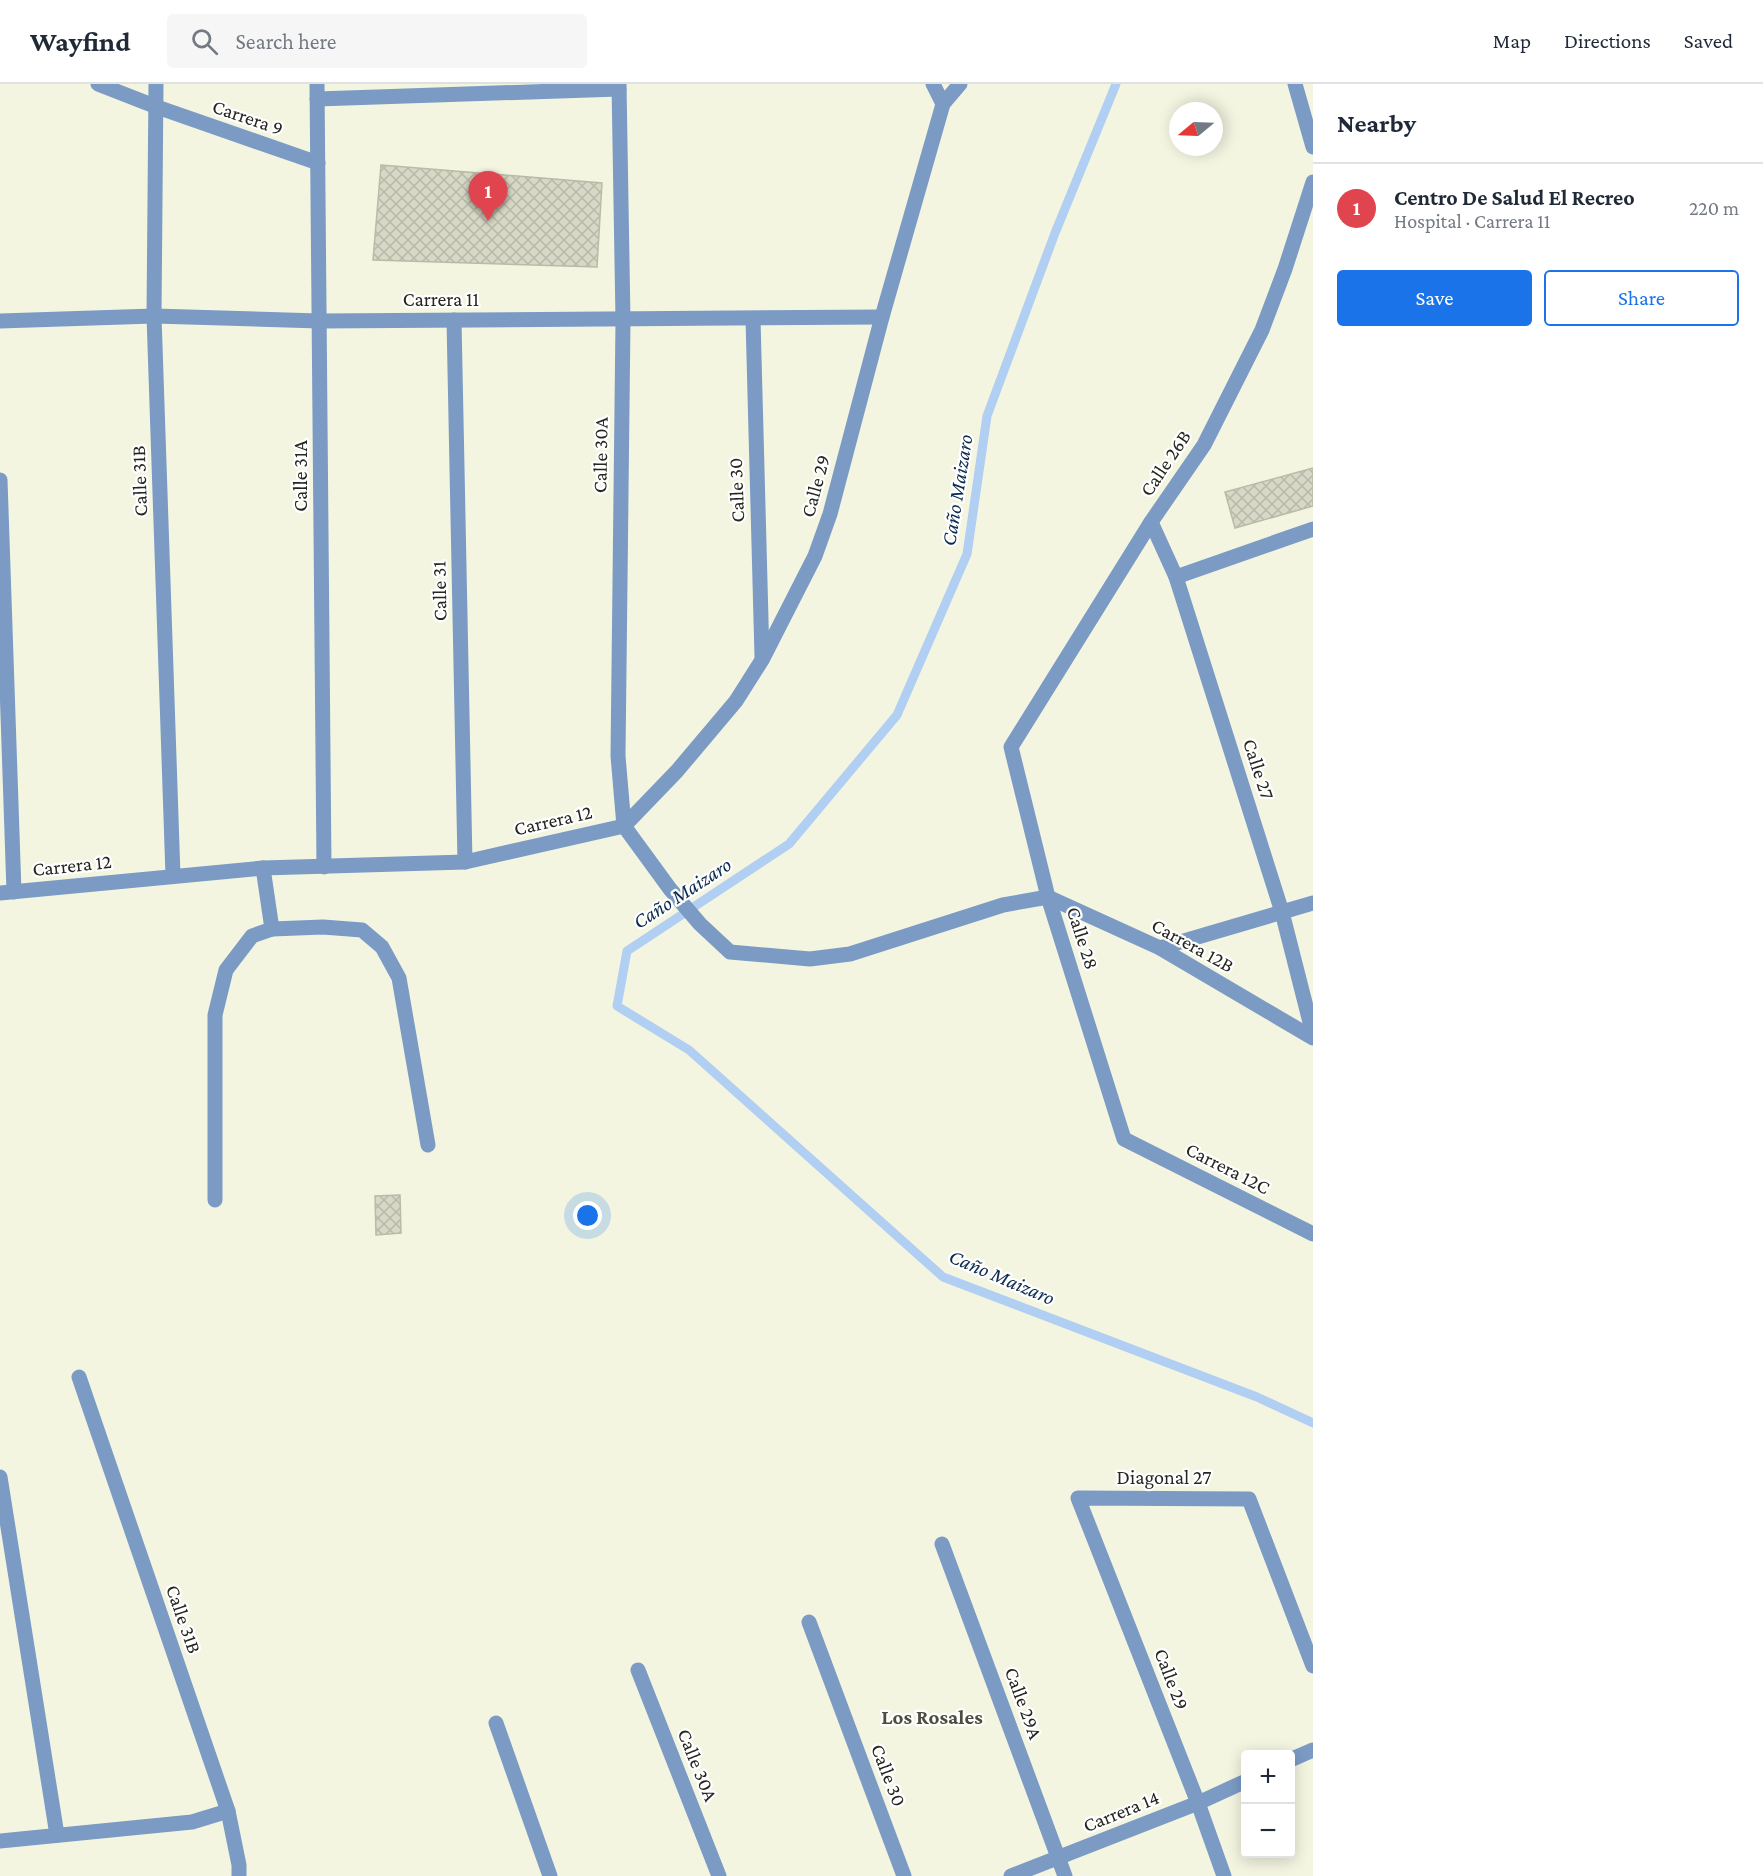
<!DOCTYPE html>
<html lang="en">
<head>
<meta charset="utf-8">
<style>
  :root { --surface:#fff; --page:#f6f6f7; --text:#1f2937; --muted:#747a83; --line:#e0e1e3; --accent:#1a73e8 }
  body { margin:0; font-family:"Crimson Pro",serif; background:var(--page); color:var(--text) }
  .controls { position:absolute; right:18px; bottom:18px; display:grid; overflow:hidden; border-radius:6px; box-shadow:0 3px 15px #0003 }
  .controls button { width:54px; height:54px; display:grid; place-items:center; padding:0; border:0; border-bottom:2px solid var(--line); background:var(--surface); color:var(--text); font:30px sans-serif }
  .compass { position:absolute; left:1169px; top:18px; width:54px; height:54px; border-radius:50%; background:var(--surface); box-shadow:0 3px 15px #0003; rotate:251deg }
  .you { position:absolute; left:588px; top:1132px; width:21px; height:21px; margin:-15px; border:4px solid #fff; border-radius:50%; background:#1a73e8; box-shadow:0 0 0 9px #1a73e833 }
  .badge { display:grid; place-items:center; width:39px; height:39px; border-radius:50%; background:var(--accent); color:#fff; font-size:20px; font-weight:700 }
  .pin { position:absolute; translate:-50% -50px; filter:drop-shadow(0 2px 3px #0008) }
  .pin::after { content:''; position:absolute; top:32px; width:21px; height:18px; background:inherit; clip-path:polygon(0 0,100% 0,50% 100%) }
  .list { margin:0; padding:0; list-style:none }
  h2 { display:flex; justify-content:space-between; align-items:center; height:78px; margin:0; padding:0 24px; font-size:26px }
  h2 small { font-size:20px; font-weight:400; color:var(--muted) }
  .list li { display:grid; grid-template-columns:39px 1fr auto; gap:18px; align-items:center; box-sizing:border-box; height:90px; padding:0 24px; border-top:2px solid var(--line) }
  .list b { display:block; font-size:22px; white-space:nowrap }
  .list p { margin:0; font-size:20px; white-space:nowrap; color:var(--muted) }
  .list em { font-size:20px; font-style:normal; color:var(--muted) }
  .actions { display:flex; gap:12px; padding:18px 24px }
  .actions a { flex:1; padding:14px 0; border:2px solid var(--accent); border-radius:6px; text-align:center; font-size:21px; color:var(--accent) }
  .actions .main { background:var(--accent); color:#fff }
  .icon { flex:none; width:33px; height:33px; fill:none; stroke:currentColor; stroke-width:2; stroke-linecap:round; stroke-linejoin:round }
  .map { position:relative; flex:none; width:1313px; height:1792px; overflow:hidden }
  header { display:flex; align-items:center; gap:36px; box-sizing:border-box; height:84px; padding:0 30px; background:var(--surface); border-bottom:2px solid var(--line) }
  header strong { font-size:28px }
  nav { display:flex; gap:33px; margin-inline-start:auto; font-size:21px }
  .search { width:420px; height:54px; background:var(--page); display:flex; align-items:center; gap:15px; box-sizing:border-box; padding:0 21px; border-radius:6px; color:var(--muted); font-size:22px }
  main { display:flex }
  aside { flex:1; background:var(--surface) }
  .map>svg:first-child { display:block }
</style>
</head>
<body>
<header>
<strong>Wayfind</strong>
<div class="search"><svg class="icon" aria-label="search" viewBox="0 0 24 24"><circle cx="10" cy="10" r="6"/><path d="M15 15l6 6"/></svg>Search here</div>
<nav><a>Map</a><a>Directions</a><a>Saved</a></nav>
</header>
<main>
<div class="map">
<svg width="1313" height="1792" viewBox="0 0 1313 1792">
  <defs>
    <pattern id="building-cross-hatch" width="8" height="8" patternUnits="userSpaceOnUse" patternTransform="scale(1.5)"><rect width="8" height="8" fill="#d7d8c5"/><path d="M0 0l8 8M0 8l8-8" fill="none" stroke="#b8b9a9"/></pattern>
  </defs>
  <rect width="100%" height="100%" fill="#f3f5e1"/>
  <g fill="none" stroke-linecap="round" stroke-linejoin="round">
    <polyline stroke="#b1cef3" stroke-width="9" points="1116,0 1055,149 987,332 967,470 897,631 789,760 627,867 617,922 689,966 943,1193 1257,1313 1313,1339"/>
  </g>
  <g fill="url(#building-cross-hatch)" stroke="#b9bba8" stroke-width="1.5">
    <polygon points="381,81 602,99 597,183 373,176"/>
    <polygon points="1313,384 1313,422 1235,444 1225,408"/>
    <polygon points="400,1111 401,1149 376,1151 375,1112"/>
  </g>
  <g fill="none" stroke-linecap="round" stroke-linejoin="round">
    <g stroke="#7b9bc5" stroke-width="15">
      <polyline points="272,845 323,843 362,846 382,863 399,894 428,1061"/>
      <polyline points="215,1116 215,931 226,886 252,852 272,845 263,784"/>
      <polyline points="0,1393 57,1751"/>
      <polyline points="496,1639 550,1792"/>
      <polyline points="0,1757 192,1738 228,1727"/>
    </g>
    <g stroke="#7b9bc5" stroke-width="15">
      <polyline points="98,0 157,23 318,79"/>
      <polyline points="156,0 154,232 173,792"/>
      <polyline points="317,0 324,783"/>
      <polyline points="619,0 623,236 618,672 624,742 670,805 700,840 730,868 810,875 850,870 1003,821 1048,813 1160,864 1313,954"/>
      <polyline points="933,0 943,20"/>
      <polyline points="1295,0 1313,63"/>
      <polyline points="317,15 619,5"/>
      <polyline points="1313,98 1285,185 1262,246 1204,361 1151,438 1011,663 1048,813 1124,1055 1313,1150"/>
      <polyline points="753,235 762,573"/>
      <polyline points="454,236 465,778"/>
      <polyline points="0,237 154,232 319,237 882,233"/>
      <polyline points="0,396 14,808"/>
      <polyline points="1151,438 1176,493 1282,828 1313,950"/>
      <polyline points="1176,493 1313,445"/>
      <polyline points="624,742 677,687 736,617 762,576 815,472 830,430 882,233 943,20 960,0"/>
      <polyline points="0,809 263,784 465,778 624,742"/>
      <polyline points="1160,864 1313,819"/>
      <polyline points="79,1293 228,1727 239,1781 239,1792"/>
      <polyline points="942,1460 1065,1792"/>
      <polyline points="809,1538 904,1792"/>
      <polyline points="638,1586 719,1792"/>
      <polyline points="1290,1676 1313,1666"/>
      <polyline points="1011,1792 1198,1719 1246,1697"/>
      <polyline points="1224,1792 1198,1719 1078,1414 1249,1415 1313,1582"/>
    </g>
  </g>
  <g text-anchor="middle" stroke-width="4.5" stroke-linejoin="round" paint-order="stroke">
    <g font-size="20" fill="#25261f" stroke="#fff">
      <text transform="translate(248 33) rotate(19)" y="7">Carrera 9</text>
      <text x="441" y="222">Carrera 11</text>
      <text transform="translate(600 371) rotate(-89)" y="7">Calle 30A</text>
      <text transform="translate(1165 379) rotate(-56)" y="7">Calle 26B</text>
      <text transform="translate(300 392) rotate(-90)" y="7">Calle 31A</text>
      <text transform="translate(139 397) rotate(-92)" y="7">Calle 31B</text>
      <text transform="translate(815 402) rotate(-75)" y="7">Calle 29</text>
      <text transform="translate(736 406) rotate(-92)" y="7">Calle 30</text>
      <text transform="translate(439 507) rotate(-91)" y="7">Calle 31</text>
      <text transform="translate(1259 685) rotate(72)" y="7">Calle 27</text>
      <text transform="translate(553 736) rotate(-13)" y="7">Carrera 12</text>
      <text transform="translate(72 781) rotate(-6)" y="7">Carrera 12</text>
      <text transform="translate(1083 854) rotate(72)" y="7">Calle 28</text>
      <text transform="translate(1193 861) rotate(29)" y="7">Carrera 12B</text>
      <text transform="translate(1228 1084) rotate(27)" y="7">Carrera 12C</text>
      <text x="1164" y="1400">Diagonal 27</text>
      <text transform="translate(184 1535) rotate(71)" y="7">Calle 31B</text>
      <text transform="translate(1172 1595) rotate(69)" y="7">Calle 29</text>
      <text transform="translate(1024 1619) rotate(70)" y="7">Calle 29A</text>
      <text transform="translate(698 1681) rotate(68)" y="7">Calle 30A</text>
      <text transform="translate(889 1691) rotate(69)" y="7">Calle 30</text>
      <text transform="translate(1121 1727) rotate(-22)" y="7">Carrera 14</text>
    </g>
    <g font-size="21" font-style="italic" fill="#0b2a50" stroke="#fff">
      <text transform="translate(957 406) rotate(-81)" y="7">Caño Maizaro</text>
      <text transform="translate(682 809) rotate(-33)" y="7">Caño Maizaro</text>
      <text transform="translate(1002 1193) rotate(23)" y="7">Caño Maizaro</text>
    </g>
    <g font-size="21" font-weight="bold" fill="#4c4d3d" stroke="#fff">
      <text x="932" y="1640">Los Rosales</text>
    </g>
  </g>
</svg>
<div class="controls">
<button>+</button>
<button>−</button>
</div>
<svg class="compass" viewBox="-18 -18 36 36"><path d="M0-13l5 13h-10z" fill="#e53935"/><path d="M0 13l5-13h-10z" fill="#747a83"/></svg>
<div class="you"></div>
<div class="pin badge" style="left:488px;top:137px;background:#e0444e">1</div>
</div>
<aside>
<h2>Nearby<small></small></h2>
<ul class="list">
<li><span class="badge" style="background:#e0444e">1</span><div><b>Centro De Salud El Recreo</b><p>Hospital · Carrera 11</p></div><em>220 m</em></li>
</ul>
<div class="actions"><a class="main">Save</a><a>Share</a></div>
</aside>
</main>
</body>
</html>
